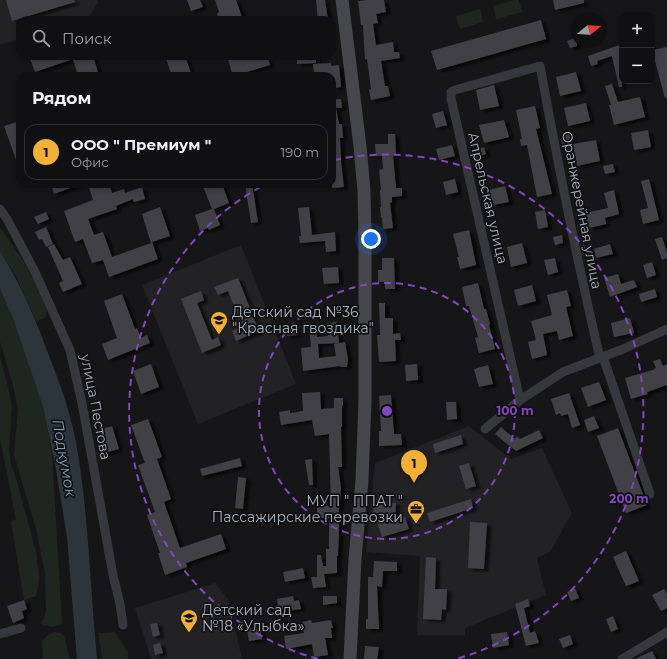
<!DOCTYPE html>
<html lang="ru">
<head>
<meta charset="utf-8">
<style>
  :root { --surface:#101012; --page:#19191b; --text:#f1f3f6; --muted:#9c9d9f; --line:#303032; --accent:#f2b134 }
  body { margin:0; font-family:Montserrat,sans-serif; background:var(--page); color:var(--text) }
  .controls { position:absolute; right:12px; top:12px; display:grid; overflow:hidden; border-radius:8px; box-shadow:0 2px 6px #0003 }
  .controls button { width:36px; height:36px; display:grid; place-items:center; padding:0; border:0; border-bottom:1px solid var(--line); background:var(--surface); color:var(--text); font:20px sans-serif }
  .compass { position:absolute; left:571px; top:12px; width:36px; height:36px; border-radius:50%; background:var(--surface); box-shadow:0 2px 6px #0003; rotate:72deg }
  .you { position:absolute; left:371px; top:239px; width:14px; height:14px; margin:-10px; border:3px solid #fff; border-radius:50%; background:#1a73e8; box-shadow:0 0 0 6px #1a73e833 }
  .badge { display:grid; place-items:center; width:26px; height:26px; border-radius:50%; background:var(--accent); color:#111; font-size:13px; font-weight:700 }
  .pin { position:absolute; translate:-50% -33px; filter:drop-shadow(0 1px 2px #0008) }
  .pin::after { content:''; position:absolute; top:21px; width:14px; height:12px; background:inherit; clip-path:polygon(0 0,100% 0,50% 100%) }
  .list { margin:0; padding:0; list-style:none }
  h2 { display:flex; justify-content:space-between; align-items:center; height:52px; margin:0; padding:0 16px; font-size:17px }
  h2 small { font-size:13px; font-weight:400; color:var(--muted) }
  .list li { display:grid; grid-template-columns:26px 1fr auto; gap:12px; align-items:center; box-sizing:border-box; height:56px; margin:0 8px 8px; padding:0 8px; border:1px solid var(--line); border-radius:12px }
  .list b { display:block; font-size:15px; white-space:nowrap }
  .list p { margin:0; font-size:13px; white-space:nowrap; color:var(--muted) }
  .list em { font-size:13px; font-style:normal; color:var(--muted) }
  .icon { flex:none; width:22px; height:22px; fill:none; stroke:currentColor; stroke-width:2; stroke-linecap:round; stroke-linejoin:round }
  .map { position:relative; flex:none; width:667px; height:659px; overflow:hidden }
  .search { position:absolute; background:var(--surface); box-shadow:0 2px 6px #0003; left:16px; top:16px; width:320px; height:44px; display:flex; align-items:center; gap:10px; box-sizing:border-box; padding:0 14px; border-radius:12px; color:var(--muted); font-size:15px }
  .panel { position:absolute; background:var(--surface); box-shadow:0 2px 6px #0003; left:16px; top:72px; width:320px; height:116px; border-radius:12px }
  .map>svg:first-child { display:block }
</style>
</head>
<body>
<div class="map">
<svg width="667" height="659" viewBox="0 0 667 659">
  <defs>
    <filter id="shadow"><feDropShadow dx="4.5" dy="2.5" stdDeviation="1" flood-color="#0009"/></filter>
  </defs>
  <rect width="100%" height="100%" fill="#161618"/>
  <g fill="#222225">
    <polygon points="0,0 97,0 98,2 90,16 77,20 20,20 20,39 0,45"/>
    <polygon points="241,245 296,384 198,424 142,285"/>
    <polygon points="469,426 511,459 542,448 572,513 550,552 537,558 546,595 465,628 465,635 417,635 420,556 366,552 375,463"/>
    <polygon points="215,583 228,599 242,659 151,659 135,608"/>
  </g>
  <g fill="#1e261f">
    <polygon points="514,0 519,0 522,12 496,19 493,6"/>
    <polygon points="480,9 483,22 460,29 456,16"/>
    <polygon points="0,227 26,265 42,297 47,312 45,318 36,321 16,276 0,251"/>
    <polygon points="0,289 12,316 43,407 52,452 62,624 52,627 42,625 41,622 44,619 46,610 45,573 36,529 14,455 18,408 12,382 0,342"/>
    <polygon points="0,357 5,374 12,405 9,450 11,464 18,485 36,552 39,576 38,589 36,596 24,600 11,521 16,519 0,439"/>
    <polygon points="54,632 61,633 64,636 70,659 43,659 42,641 48,635"/>
    <polygon points="115,632 128,653 128,659 102,659 98,633"/>
  </g>
  <path fill="#2c353c" d="M0 251C22 286 37 323 51 361 62 389 72 418 77 448 89 518 90 589 97 659H77L67 537 56 469 43 407 12 316 0 289Z"/>
  <g fill="#404145" filter="url(#shadow)">
    <polygon points="6,0 74,0 75,2 12,21"/>
    <polygon points="187,0 200,0 203,7 191,11"/>
    <polygon points="215,0 236,0 243,20 219,20 217,13 219,12"/>
    <polygon points="316,0 325,0 328,20 318,20"/>
    <polygon points="368,0 384,0 386,12 376,14 378,23 373,24 376,45 393,42 394,52 399,52 400,58 381,61 385,86 388,86 390,96 371,100 369,90 371,89 367,59 365,60 363,25 361,25 358,1"/>
    <polygon points="553,0 584,0 584,3 555,10"/>
    <polygon points="541,20 546,39 437,70 431,51"/>
    <polygon points="577,37 577,46 570,48 567,41"/>
    <polygon points="622,44 622,87 619,87 612,56 597,61 598,64 591,66 588,56"/>
    <polygon points="667,47 667,98 665,98 652,50"/>
    <polygon points="29,56 79,56 79,57 93,56 99,76 78,76 73,59 35,72"/>
    <polygon points="165,56 185,56 192,76 172,76"/>
    <polygon points="227,56 267,56 270,65 233,76"/>
    <polygon points="297,56 316,56 316,63 297,64"/>
    <polygon points="331,63 331,66 339,65 341,87 335,88 332,86 332,76 314,76 313,64"/>
    <polygon points="576,72 581,91 560,96 556,77"/>
    <polygon points="612,84 618,102 640,97 645,117 614,125 609,105 611,105 605,86"/>
    <polygon points="494,85 499,106 480,110 476,90"/>
    <polygon points="341,99 342,108 336,108 339,124 342,124 343,138 340,138 341,162 344,187 332,188 332,100"/>
    <polygon points="586,103 590,121 568,126 564,108"/>
    <polygon points="535,106 540,128 536,129 552,194 537,197 527,145 521,146 520,139 522,139 516,110"/>
    <polygon points="443,111 447,125 436,128 432,114"/>
    <polygon points="504,120 509,137 484,143 479,125"/>
    <polygon points="20,121 20,168 19,168 4,126"/>
    <polygon points="648,130 651,147 634,150 631,133"/>
    <polygon points="571,133 573,142 562,144 561,135"/>
    <polygon points="388,134 395,134 396,155 393,155 396,188 402,188 402,196 392,197 392,202 390,203 393,228 383,229 382,217 381,218 380,207 381,207 380,190 381,190 379,170 383,169 382,156 376,156 375,144 388,144"/>
    <polygon points="596,140 600,161 577,166 573,144"/>
    <polygon points="452,145 455,156 439,160 436,149"/>
    <polygon points="484,147 486,154 477,157 475,150"/>
    <polygon points="613,164 615,172 605,174 603,166"/>
    <polygon points="455,179 458,192 446,195 443,182"/>
    <polygon points="649,179 659,220 643,224 640,210 648,208 641,181"/>
    <polygon points="51,184 78,184 78,185 54,194"/>
    <polygon points="88,184 107,184 107,187 110,187 112,193 124,189 125,193 142,187 145,199 134,202 133,199 116,206 117,209 88,219 94,235 103,232 112,257 151,243 142,214 160,207 170,236 152,242 158,259 109,277 103,260 92,263 83,239 75,242 64,211 93,200"/>
    <polygon points="202,184 222,184 229,203 214,209 220,225 209,230 208,228 200,231 195,215 212,209"/>
    <polygon points="245,184 252,184 258,222 251,223"/>
    <polygon points="505,186 509,202 493,205 489,190"/>
    <polygon points="614,190 619,214 605,218 606,224 589,228 585,213 608,208 604,193"/>
    <polygon points="309,207 312,235 335,232 336,251 326,252 325,241 300,243 299,236 301,236 298,208"/>
    <polygon points="545,210 548,227 538,229 535,212"/>
    <polygon points="46,212 49,219 38,224 34,217"/>
    <polygon points="46,227 53,244 46,247 42,239 39,240 35,232"/>
    <polygon points="469,230 476,265 460,269 457,257 459,257 453,234"/>
    <polygon points="562,235 563,243 555,245 553,237"/>
    <polygon points="662,237 667,253 667,258 662,260 655,239"/>
    <polygon points="522,243 527,263 511,267 507,247"/>
    <polygon points="54,244 63,260 70,257 82,284 63,292 59,283 63,281 48,247"/>
    <polygon points="610,244 613,254 596,258 594,249"/>
    <polygon points="382,258 394,258 395,289 385,289 385,282 378,282 378,270 382,270"/>
    <polygon points="555,258 558,272 548,275 544,260"/>
    <polygon points="652,262 656,275 647,278 643,265"/>
    <polygon points="338,267 339,283 324,284 322,268"/>
    <polygon points="618,274 621,284 634,280 637,287 610,297 604,278"/>
    <polygon points="238,278 259,331 236,341 232,331 242,327 228,291 218,295 214,287"/>
    <polygon points="478,283 484,309 486,309 490,324 489,325 495,349 479,353 475,338 478,337 469,306 466,306 462,287"/>
    <polygon points="532,285 536,301 518,306 514,290"/>
    <polygon points="655,289 657,297 641,302 639,294"/>
    <polygon points="567,290 571,306 566,307 573,336 559,340 557,331 543,334 547,355 532,359 528,342 536,340 531,321 552,315 547,295"/>
    <polygon points="201,291 204,300 197,303 212,340 218,337 221,345 202,353 181,299"/>
    <polygon points="122,294 135,329 137,328 141,338 147,335 150,343 108,360 102,344 117,338 104,301"/>
    <polygon points="379,303 385,303 385,318 393,318 393,334 400,333 401,340 395,340 396,361 379,362 377,335 380,335"/>
    <polygon points="630,318 634,333 614,337 611,323"/>
    <polygon points="337,322 339,343 318,344 319,358 336,356 334,344 345,342 348,359 347,367 340,367 340,366 303,371 301,348 311,347 309,326 315,326 317,337 328,336 327,323"/>
    <polygon points="295,327 297,335 287,336 286,328"/>
    <polygon points="660,359 663,366 667,364 667,385 647,392 648,394 631,399 625,378 653,370 656,368 653,361"/>
    <polygon points="151,364 159,387 141,394 133,371"/>
    <polygon points="417,364 418,380 406,381 405,365"/>
    <polygon points="488,365 493,384 479,387 474,369"/>
    <polygon points="599,382 606,400 588,407 581,388"/>
    <polygon points="320,392 321,409 334,408 334,398 343,398 343,406 342,406 342,427 341,427 342,467 338,467 341,488 340,503 339,503 339,530 338,556 337,556 337,573 324,574 326,587 313,588 311,577 317,577 317,555 321,555 323,566 326,566 326,549 329,549 329,518 317,518 317,506 331,506 329,434 315,436 312,420 281,425 279,412 290,410 290,413 303,411 302,393"/>
    <polygon points="569,393 580,425 572,428 568,414 561,416 560,413 556,415 551,399"/>
    <polygon points="391,395 394,434 401,434 402,445 379,446 379,431 381,431 379,396"/>
    <polygon points="446,402 456,402 457,419 447,420"/>
    <polygon points="594,416 599,428 588,432 584,420"/>
    <polygon points="148,419 162,457 157,459 171,499 164,502 180,548 221,534 226,549 186,563 187,567 165,575 158,553 160,553 147,515 155,512 138,465 145,463 131,425"/>
    <polygon points="112,426 119,449 105,453 98,430"/>
    <polygon points="501,427 515,439 517,436 520,439 539,430 543,438 516,451 495,434"/>
    <polygon points="618,428 647,505 626,513 597,436"/>
    <polygon points="461,435 463,444 435,453 433,444"/>
    <polygon points="240,458 242,466 202,476 200,469"/>
    <polygon points="312,459 313,485 309,485 305,460"/>
    <polygon points="469,463 476,486 466,489 459,466"/>
    <polygon points="238,477 246,478 243,509 235,508"/>
    <polygon points="471,499 473,508 430,522 427,513"/>
    <polygon points="374,502 396,503 395,521 405,517 409,529 382,537 375,516 373,516"/>
    <polygon points="470,522 487,523 484,569 468,568"/>
    <polygon points="626,551 639,581 626,586 613,557"/>
    <polygon points="426,557 436,558 435,589 447,589 446,610 442,609 441,620 423,619"/>
    <polygon points="374,561 397,562 397,571 383,571 382,587 377,586 379,629 366,629 366,619 368,619 368,577 373,577"/>
    <polygon points="303,568 305,578 285,582 283,572"/>
    <polygon points="575,588 579,598 571,601 567,592"/>
    <polygon points="664,589 667,594 667,608 661,611 652,595"/>
    <polygon points="293,596 294,601 299,600 301,609 279,612 277,599"/>
    <polygon points="323,596 337,596 337,603 323,605"/>
    <polygon points="528,599 530,606 524,608 530,633 535,631 539,643 526,646 515,604"/>
    <polygon points="24,600 27,609 22,611 24,618 13,623 7,606"/>
    <polygon points="613,616 618,629 611,632 606,619"/>
    <polygon points="311,620 312,623 331,620 333,628 331,628 332,638 325,638 328,655 314,657 312,644 286,649 284,636 304,633 302,622"/>
    <polygon points="157,623 160,635 153,637 150,624"/>
    <polygon points="260,628 262,639 249,641 247,630"/>
    <polygon points="507,632 509,645 493,648 491,634"/>
    <polygon points="570,635 573,644 563,648 559,639"/>
    <polygon points="160,643 163,653 155,655 153,645"/>
    <polygon points="365,646 379,647 377,659 364,659"/>
    <polygon points="652,651 656,659 635,659"/>
  </g>
  <g fill="none" stroke-linecap="round" stroke-linejoin="round">
    <g stroke="#37383d" stroke-width="9">
      <polyline points="0,209 7,219 35,272 70,350 82,403 113,575 120,604 123,625"/>
      <polyline points="603,357 650,494"/>
      <path d="M520 400 451 98V92L455 90 540 66C558 164 577 261 600 358"/>
      <polyline points="485,429 520,400 563,372 623,349 667,329"/>
      <polyline points="0,634 21,628"/>
      <polyline points="622,659 667,632"/>
    </g>
    <polyline stroke="#45474d" stroke-width="13" points="342,0 360,146 364,191 365,238 365,400 362,480 355,559 350,659"/>
  </g>
  <g fill="none" stroke="#8446be" stroke-width="2" stroke-dasharray="7 5">
    <circle cx="387" cy="411" r="128"/>
    <path d="M318 659A257 257 0 0 1 266 184M334 160A257 257 0 0 1 456 659"/>
  </g>
  <defs>
    <symbol id="school-pin" viewBox="-11 -11 22 30"><path d="M0 17L-7.5 6A9.5 9.5 0 1 1 7.5 6Z" fill="#f2b134" stroke="#111113"/><path d="M0-5L7-2L0 1L-7-2ZM-4 1L0 2.5L4 1V4Q0 6-4 4Z" fill="#111"/></symbol>
    <symbol id="office-pin" viewBox="-11 -11 22 30"><path d="M0 17L-7.5 6A9.5 9.5 0 1 1 7.5 6Z" fill="#f2b134" stroke="#111113"/><path d="M-6-3h4V-5.5h4V-3h4V5H-6ZM-1-4.5V-3h2v-1.5ZM-6 0V1H6V0Z" fill="#111"/></symbol>
  </defs>
  <g fill-rule="evenodd">
    <use href="#school-pin" x="209" y="310" width="20" height="27"/>
    <use href="#office-pin" x="406" y="499" width="20" height="27"/>
    <use href="#school-pin" x="179" y="608" width="20" height="27"/>
  </g>
  <g text-anchor="middle" stroke-width="3.5" stroke-linejoin="round" paint-order="stroke">
    <g font-size="14" fill="#a8adb8" stroke="#111113">
      <text transform="translate(488 198) rotate(77)" y="5">Апрельская улица</text>
      <text transform="translate(582 210) rotate(79)" y="5">Оранжерейная улица</text>
      <text transform="translate(96 407) rotate(79)" y="5">улица Пестова</text>
    </g>
    <g font-size="14" fill="#a8adb8" stroke="#111113" text-anchor="start">
      <text x="232" y="317">Детский сад №36<tspan x="232" dy="16">"Красная гвоздика"</tspan></text>
      <text x="403" y="506" text-anchor="end">МУП " ППАТ "<tspan x="403" dy="16">Пассажирские перевозки</tspan></text>
      <text x="202" y="615">Детский сад<tspan x="202" dy="16">№18 «Улыбка»</tspan></text>
    </g>
    <g font-size="15" font-style="italic" fill="#7f9bb3" stroke="#111113">
      <text transform="translate(64 458) rotate(80)" y="5">Подкумок</text>
    </g>
  </g>
  <circle cx="387" cy="411" r="6" fill="#8446be" stroke="#111113" stroke-width="2"/>
  <g font-size="12" text-anchor="middle" font-weight="bold" fill="#8446be" stroke="#111113" stroke-width="3.5" stroke-linejoin="round" paint-order="stroke">
    <text x="515" y="415">100 m</text>
    <text x="629" y="503">200 m</text>
  </g>
</svg>
<div class="controls">
<button>+</button>
<button>−</button>
</div>
<svg class="compass" viewBox="-18 -18 36 36"><path d="M0-13l5 13h-10z" fill="#e53935"/><path d="M0 13l5-13h-10z" fill="#9c9d9f"/></svg>
<div class="you"></div>
<div class="pin badge" style="left:414px;top:483px">1</div>
<div class="search"><svg class="icon" aria-label="search" viewBox="0 0 24 24"><circle cx="10" cy="10" r="6"/><path d="M15 15l6 6"/></svg>Поиск</div>
<section class="panel">
<h2>Рядом<small></small></h2>
<ul class="list">
<li><span class="badge">1</span><div><b>ООО &quot; Премиум &quot;</b><p>Офис</p></div><em>190 m</em></li>
</ul>
</section>
</div>
</body>
</html>
